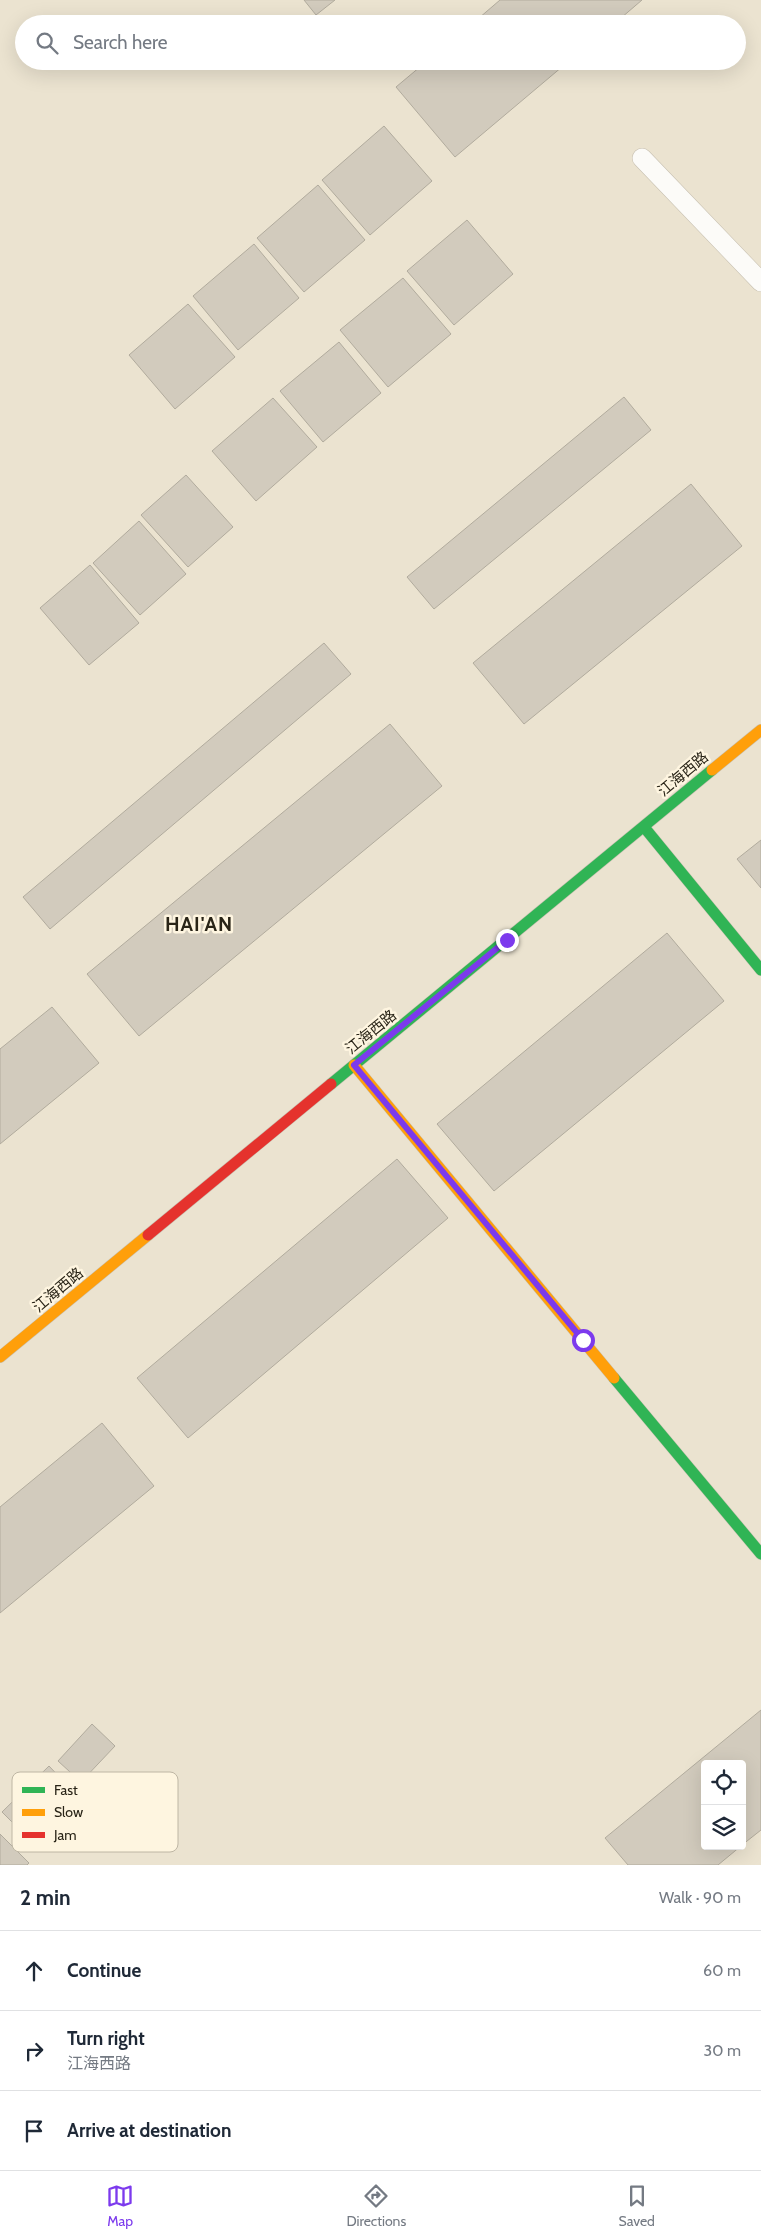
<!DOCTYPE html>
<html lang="en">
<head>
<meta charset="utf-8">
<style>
  :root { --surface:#fff; --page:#f2f2f3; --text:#1f2937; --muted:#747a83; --line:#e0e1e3; --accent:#7c3aed }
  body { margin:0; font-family:Cabin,"Noto Sans SC",sans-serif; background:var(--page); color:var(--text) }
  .controls { position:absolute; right:15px; bottom:15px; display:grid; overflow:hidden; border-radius:5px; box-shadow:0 5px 20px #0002 }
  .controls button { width:45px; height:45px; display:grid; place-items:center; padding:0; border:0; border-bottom:1px solid var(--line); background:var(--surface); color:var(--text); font:25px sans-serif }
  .stop { position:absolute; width:15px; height:15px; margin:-11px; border:4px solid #7c3aed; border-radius:50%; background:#fff }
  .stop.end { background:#7c3aed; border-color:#fff; box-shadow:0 1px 5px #0008 }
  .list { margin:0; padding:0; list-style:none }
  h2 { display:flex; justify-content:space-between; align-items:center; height:65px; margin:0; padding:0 20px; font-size:21px }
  h2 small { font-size:16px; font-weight:400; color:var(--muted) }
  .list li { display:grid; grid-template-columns:32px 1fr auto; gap:15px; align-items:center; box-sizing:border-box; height:80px; padding:0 20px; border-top:1px solid var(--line) }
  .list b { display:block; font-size:19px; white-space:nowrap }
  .list p { margin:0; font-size:16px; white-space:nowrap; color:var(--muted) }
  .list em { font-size:16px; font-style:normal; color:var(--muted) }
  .icon { flex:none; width:28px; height:28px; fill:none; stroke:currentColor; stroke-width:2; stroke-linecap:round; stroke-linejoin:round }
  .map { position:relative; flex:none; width:761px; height:1865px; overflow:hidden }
  .search { position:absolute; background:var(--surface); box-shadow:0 5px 20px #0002; left:15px; right:15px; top:15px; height:55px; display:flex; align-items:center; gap:12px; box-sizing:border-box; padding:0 18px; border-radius:28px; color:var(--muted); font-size:19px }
  .sheet { height:305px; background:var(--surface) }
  nav { display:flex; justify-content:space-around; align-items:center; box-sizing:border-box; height:70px; border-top:1px solid var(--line); background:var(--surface); font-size:14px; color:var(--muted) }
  nav a { display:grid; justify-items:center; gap:2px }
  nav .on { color:var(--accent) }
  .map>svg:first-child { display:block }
</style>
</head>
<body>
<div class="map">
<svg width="761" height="1865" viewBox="0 0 761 1865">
  <rect width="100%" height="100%" fill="#ebe3d0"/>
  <g fill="#d2cbbd" stroke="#b1ab9d">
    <polygon points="304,0 335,0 316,15"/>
    <polygon points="500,0 642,0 614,24 472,24"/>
    <polygon points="427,61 569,61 455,157 396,87"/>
    <polygon points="384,126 432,181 370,235 322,180"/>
    <polygon points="318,185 365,240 304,292 257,238"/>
    <polygon points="467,220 513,274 454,325 407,271"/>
    <polygon points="254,244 299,298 238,350 193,296"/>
    <polygon points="403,278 451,334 388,387 340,330"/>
    <polygon points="188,304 235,357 175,409 129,355"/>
    <polygon points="339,342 381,393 323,442 280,391"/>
    <polygon points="624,397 651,430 434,609 407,577"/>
    <polygon points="273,398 317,447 256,501 212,451"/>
    <polygon points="186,475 233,527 188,567 141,515"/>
    <polygon points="691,484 742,546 524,724 473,663"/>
    <polygon points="139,521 186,574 140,615 93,563"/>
    <polygon points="90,565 139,623 89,665 40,608"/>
    <polygon points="324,643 351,674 50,929 23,897"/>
    <polygon points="390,724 442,786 139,1036 87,974"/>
    <polygon points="761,840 761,888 737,859"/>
    <polygon points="667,933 724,1001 494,1191 437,1124"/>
    <polygon points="52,1007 99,1063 0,1144 0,1049"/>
    <polygon points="397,1159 448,1218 188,1438 137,1378"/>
    <polygon points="102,1423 154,1486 0,1613 0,1507"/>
    <polygon points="761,1710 761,1830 742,1845 742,1764 705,1764 705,1846 741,1846 718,1865 628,1865 605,1838"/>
    <polygon points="92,1724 115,1746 81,1782 58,1761"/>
    <polygon points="49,1766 88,1807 41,1851 2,1812"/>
    <polygon points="0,1834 29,1863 27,1865 0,1865"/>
  </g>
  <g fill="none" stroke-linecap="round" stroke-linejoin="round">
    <defs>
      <polyline id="lane" points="642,158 761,282"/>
      <g id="fast">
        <polyline points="644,827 761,970"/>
        <polyline points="331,1084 712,770"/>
        <polyline points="614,1378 761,1554"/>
      </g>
      <g id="slow">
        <polyline points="712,770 761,730"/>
        <polyline points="354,1065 614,1378"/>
        <polyline points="0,1357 148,1235"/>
      </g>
      <polyline id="jam" points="148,1235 331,1084"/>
    </defs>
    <use href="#lane" stroke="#c6bfb0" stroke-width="20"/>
    <use href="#fast" stroke="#c6bfb0" stroke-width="12"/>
    <use href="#slow" stroke="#c6bfb0" stroke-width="12"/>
    <use href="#jam" stroke="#c6bfb0" stroke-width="12"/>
    <use href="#lane" stroke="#fcfbf8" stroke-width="19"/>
    <use href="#fast" stroke="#30b455" stroke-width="11"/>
    <use href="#slow" stroke="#ff9f0a" stroke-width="11"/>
    <use href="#jam" stroke="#e5322d" stroke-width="11"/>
  </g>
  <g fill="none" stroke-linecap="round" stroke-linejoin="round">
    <polyline stroke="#7c3aed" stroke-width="6" points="507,940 354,1065 583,1340"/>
  </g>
  <g text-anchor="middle" stroke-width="5" stroke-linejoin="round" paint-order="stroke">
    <g font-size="15" fill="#292417" stroke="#fef5e0">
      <text transform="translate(683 774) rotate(-40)" y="5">江海西路</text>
      <text transform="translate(371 1032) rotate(-39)" y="5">江海西路</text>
      <text transform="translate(58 1290) rotate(-40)" y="5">江海西路</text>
    </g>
    <g font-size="20" font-weight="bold" letter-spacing="1" fill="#292417" stroke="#fef5e0">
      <text x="199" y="931">HAI'AN</text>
    </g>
  </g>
  <rect x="12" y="1772" width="166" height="80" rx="8" fill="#fef5e0" stroke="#beb6a4" stroke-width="1"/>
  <rect x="22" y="1787" width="23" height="6" fill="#30b455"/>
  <rect x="22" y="1809" width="23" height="7" fill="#ff9f0a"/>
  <rect x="22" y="1832" width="23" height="6" fill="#e5322d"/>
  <g font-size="14" fill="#292417">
    <text x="54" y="1795">Fast</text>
    <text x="54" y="1817">Slow</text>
    <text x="54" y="1840">Jam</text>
  </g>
</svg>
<div class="controls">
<button><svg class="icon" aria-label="locate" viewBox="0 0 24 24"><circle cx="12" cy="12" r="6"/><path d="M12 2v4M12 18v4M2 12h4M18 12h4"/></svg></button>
<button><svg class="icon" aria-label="layers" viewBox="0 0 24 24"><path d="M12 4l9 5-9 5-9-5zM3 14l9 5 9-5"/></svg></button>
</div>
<div class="stop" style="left:583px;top:1340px"></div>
<div class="stop end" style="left:507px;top:940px"></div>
<div class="search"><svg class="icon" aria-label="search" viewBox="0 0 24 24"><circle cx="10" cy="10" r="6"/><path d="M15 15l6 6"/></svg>Search here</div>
</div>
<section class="sheet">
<h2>2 min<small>Walk · 90 m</small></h2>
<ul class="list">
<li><svg class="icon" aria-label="ahead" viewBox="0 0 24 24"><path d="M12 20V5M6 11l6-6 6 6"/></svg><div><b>Continue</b></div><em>60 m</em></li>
<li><svg class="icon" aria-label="right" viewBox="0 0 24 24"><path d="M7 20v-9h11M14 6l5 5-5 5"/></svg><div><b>Turn right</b><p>江海西路</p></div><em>30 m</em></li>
<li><svg class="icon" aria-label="arrive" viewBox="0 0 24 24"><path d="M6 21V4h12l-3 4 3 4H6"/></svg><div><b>Arrive at destination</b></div></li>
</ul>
</section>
<nav>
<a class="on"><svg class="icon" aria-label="map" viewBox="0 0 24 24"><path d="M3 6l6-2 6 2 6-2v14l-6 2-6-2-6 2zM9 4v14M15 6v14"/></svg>Map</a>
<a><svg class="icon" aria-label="directions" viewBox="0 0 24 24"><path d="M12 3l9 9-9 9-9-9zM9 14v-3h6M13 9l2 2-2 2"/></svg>Directions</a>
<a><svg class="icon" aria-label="saved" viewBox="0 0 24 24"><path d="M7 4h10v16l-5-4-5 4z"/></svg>Saved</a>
</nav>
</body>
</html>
